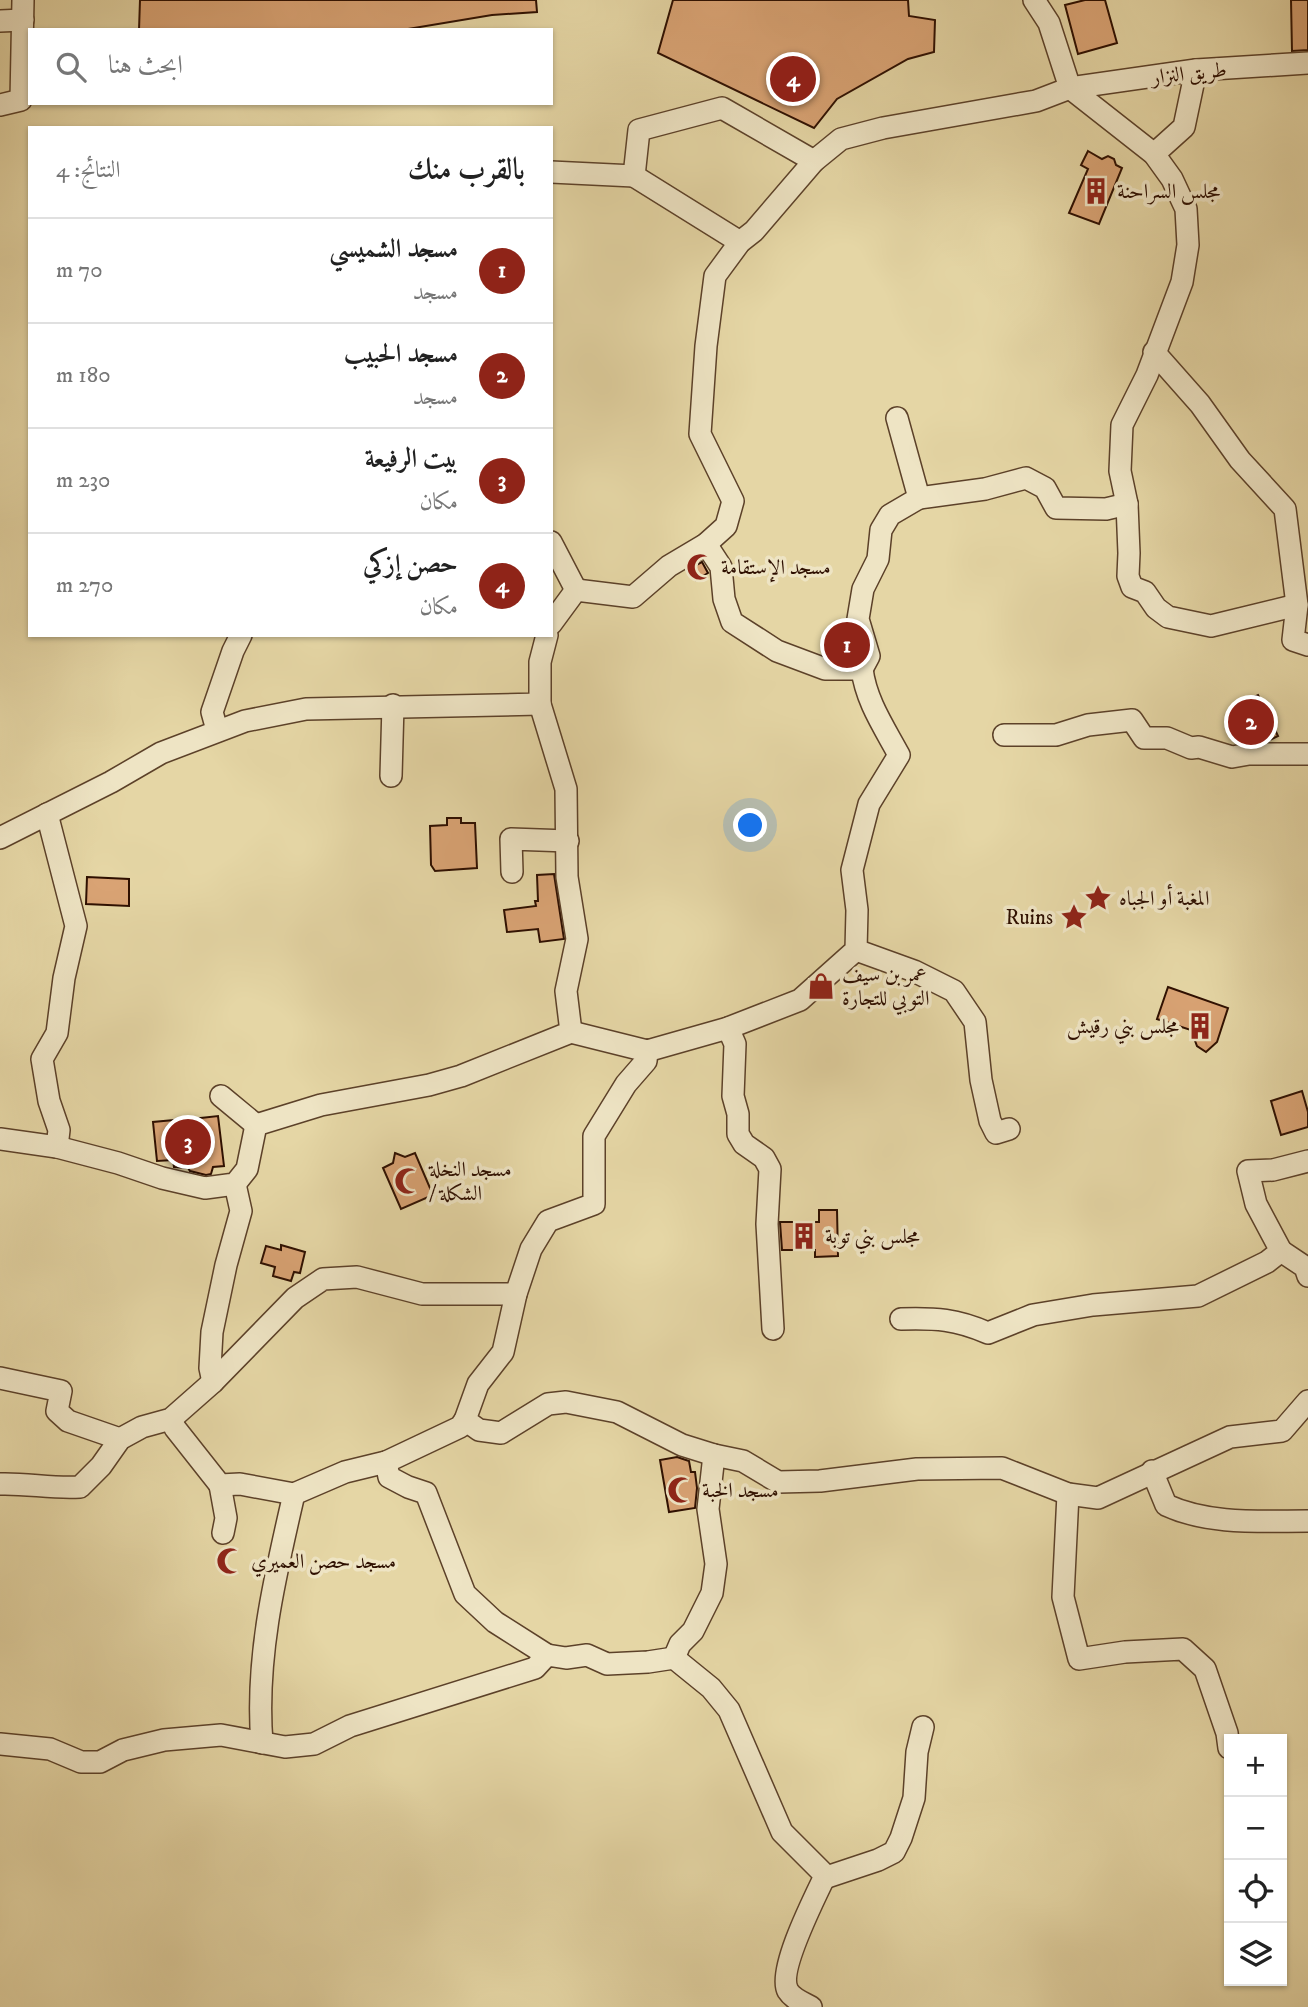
<!DOCTYPE html>
<html lang="ar">
<head>
<meta charset="utf-8">
<style>
  :root { --surface:#fff; --page:#f2f2f2; --text:#222; --muted:#767676; --line:#e0e0e0; --accent:#8f2418 }
  body { margin:0; font-family:"IM FELL DW Pica",Amiri,serif; background:var(--page); color:var(--text); direction:rtl }
  .controls { position:absolute; right:21px; bottom:21px; display:grid; overflow:hidden; border-radius:0px; box-shadow:0 2px 5px #0004 }
  .controls button { width:63px; height:63px; display:grid; place-items:center; padding:0; border:0; border-bottom:2px solid var(--line); background:var(--surface); color:var(--text); font:35px sans-serif }
  .you { position:absolute; left:751px; top:826px; width:24px; height:24px; margin:-18px; border:5px solid #fff; border-radius:50%; background:#1a73e8; box-shadow:0 0 0 10px #1a73e833 }
  .badge { display:grid; place-items:center; width:46px; height:46px; border-radius:50%; background:var(--accent); color:#fff; font-size:23px; font-weight:700 }
  .pin { position:absolute; translate:-50% -50%; border:4px solid #fff; box-shadow:0 2px 7px #0006 }
  .list { margin:0; padding:0; list-style:none }
  h2 { display:flex; justify-content:space-between; align-items:center; height:91px; margin:0; padding:0 28px; font-size:30px }
  h2 small { font-size:23px; font-weight:400; color:var(--muted) }
  .list li { display:grid; grid-template-columns:46px 1fr auto; gap:21px; align-items:center; box-sizing:border-box; height:105px; padding:0 28px; border-top:2px solid var(--line) }
  .list b { display:block; font-size:26px; white-space:nowrap }
  .list p { margin:0; font-size:23px; white-space:nowrap; color:var(--muted) }
  .list em { font-size:23px; font-style:normal; color:var(--muted) }
  .icon { flex:none; width:38px; height:38px; fill:none; stroke:currentColor; stroke-width:2; stroke-linecap:round; stroke-linejoin:round }
  .map { position:relative; flex:none; width:1308px; height:2007px; overflow:hidden; direction:ltr }
  .search { position:absolute; background:var(--surface); box-shadow:0 2px 5px #0004; left:28px; top:28px; width:525px; height:77px; display:flex; align-items:center; gap:18px; box-sizing:border-box; padding:0 24px; border-radius:0px; color:var(--muted); font-size:26px }
  .panel { position:absolute; background:var(--surface); box-shadow:0 2px 5px #0004; left:28px; top:126px; width:525px; height:511px; border-radius:0px; direction:rtl }
  .map>svg:first-child { display:block }
</style>
</head>
<body>
<div class="map">
<svg width="1308" height="2007" viewBox="0 0 1308 2007">
  <rect width="100%" height="100%" fill="#e5d6a5"/>
  <filter id="stains"><feTurbulence type="fractalNoise" baseFrequency=".00286" numOctaves="4"/><feColorMatrix values="0 0 0 0 .2 0 0 0 0 .09 0 0 0 0 .02 0 0 0 .5 -.17"/></filter>
  <radialGradient id="worn" r=".72"><stop offset=".6" stop-color="#630" stop-opacity="0"/><stop offset="1" stop-color="#630" stop-opacity=".3"/></radialGradient>
  <g fill="#d9a374" stroke="#2e0f00" stroke-width="2">
    <polygon points="140,0 536,0 537,12 492,15 402,30 139,30"/>
    <polygon points="673,0 908,0 909,16 935,20 934,52 908,59 837,99 814,128 658,53"/>
    <polygon points="1085,0 1105,0 1117,43 1078,54 1065,5"/>
    <polygon points="1291,0 1308,0 1308,50 1292,51"/>
    <polygon points="1088,151 1102,159 1108,156 1114,159 1116,165 1122,168 1099,224 1069,213 1088,169 1081,165"/>
    <polygon points="702,562 708,573 696,580 690,569"/>
    <polygon points="847,627 855,655 854,656 841,656 835,630"/>
    <polygon points="1258,695 1278,736 1268,741 1248,741 1233,707"/>
    <polygon points="447,818 461,818 461,823 475,823 477,868 435,871 431,865 430,826 447,825"/>
    <polygon points="554,874 564,939 540,942 538,929 507,932 504,910 536,906 535,901 538,901 537,875"/>
    <polygon points="87,877 129,879 129,906 86,904"/>
    <polygon points="1168,987 1228,1008 1217,1042 1206,1052 1197,1046 1191,1030 1157,1019"/>
    <polygon points="1302,1091 1308,1112 1308,1127 1281,1135 1271,1101"/>
    <polygon points="218,1116 224,1166 213,1167 211,1174 206,1175 190,1171 188,1168 174,1167 173,1160 157,1161 153,1122 174,1120 187,1132 192,1119"/>
    <polygon points="395,1153 405,1157 415,1153 433,1195 401,1209 383,1168 393,1163"/>
    <polygon points="819,1210 837,1210 838,1256 815,1257 815,1250 782,1250 780,1222 819,1222"/>
    <polygon points="281,1245 305,1252 300,1273 294,1272 291,1281 273,1276 275,1267 261,1263 266,1246 281,1250"/>
    <polygon points="677,1457 689,1461 691,1472 695,1472 697,1488 695,1508 669,1512 660,1460"/>
  </g>
  <g fill="none" stroke-linecap="round" stroke-linejoin="round">
    <defs>
      <g id="street">
        <polyline points="1034,0 1049,23 1070,88 1154,154 1172,179 1186,209 1188,245 1182,282 1147,375 1122,425 1120,471 1127,504 1129,553 1128,576 1132,587 1145,592 1156,608 1168,617 1211,626 1297,605"/>
        <polyline points="0,21 23,20"/>
        <polyline points="0,105 21,100 23,0"/>
        <polyline points="1154,154 1184,127 1196,70"/>
        <polyline points="551,172 634,176 639,130 722,108 814,161"/>
        <polyline points="634,176 740,242"/>
        <polyline points="1154,352 1200,404 1240,460 1285,509 1297,605 1293,640 1308,645"/>
        <polyline points="919,498 985,489 1026,478 1045,488 1056,508 1106,509 1127,504"/>
        <polyline points="551,542 576,590"/>
        <polyline points="551,624 576,590 633,597 669,566 706,544 726,526 733,501 700,434 706,346 715,276 740,242 754,231 814,161 841,139 883,128 1036,101 1070,88 1196,70 1308,63"/>
        <polyline points="862,669 869,656 858,619 863,589 878,559 881,530 890,515 919,498 897,418"/>
        <polyline points="217,730 212,712 233,651 241,635"/>
        <polyline points="1004,735 1056,735 1088,725 1132,720 1144,738 1167,738 1191,748 1199,747 1232,757 1249,754 1308,754"/>
        <polyline points="391,776 393,705"/>
        <polyline points="47,814 76,926 64,978 57,1033 42,1059 49,1101 59,1130 57,1147"/>
        <polyline points="0,838 111,782 161,753 245,721 306,709 540,704 540,662 547,635"/>
        <polyline points="512,872 511,839 568,841"/>
        <polyline points="856,950 914,971 954,991 975,1022 981,1080 990,1121 996,1133 1009,1129"/>
        <polyline points="728,1028 735,1044 733,1096 738,1114 738,1134 744,1144 764,1158 770,1169 767,1224 773,1329"/>
        <path d="M571 1032 647 1051 728 1028 800 1000 856 950 857 910 852 870 869 804 899 755C884 727 866 701 862 669H825L777 651 732 622 724 599 721 567 706 544"/>
        <polyline points="647,1051 646,1061 626,1084 594,1136 594,1204 548,1221 531,1249 516,1294 503,1352 478,1384 465,1420 479,1430 501,1433 548,1404 566,1402 617,1412 682,1445 714,1455 743,1461 778,1482 820,1481 917,1469 1002,1468 1068,1494 1098,1498 1230,1437 1282,1431 1308,1401"/>
        <polyline points="221,1096 256,1125"/>
        <polyline points="0,1139 57,1147 118,1163 162,1178 205,1188 235,1184 247,1169 256,1125 321,1105 429,1085 461,1076 571,1032 566,991 577,939 567,877 566,789 540,704"/>
        <polyline points="1281,1251 1305,1267 1308,1276"/>
        <path d="M901 1319C936 1318 956 1319 988 1333L1033 1315 1093 1305 1198 1296 1267 1262 1281 1251 1256 1204 1248 1171 1273 1170 1308 1161"/>
        <polyline points="0,1378 61,1391 57,1411 68,1421 120,1439"/>
        <polyline points="213,1382 210,1368 212,1332 226,1265 241,1211 235,1184"/>
        <polyline points="171,1419 175,1428 220,1485 240,1484 294,1494"/>
        <polyline points="465,1420 460,1427 386,1462 389,1477 408,1487 426,1493 465,1594 495,1622 547,1655"/>
        <path d="M1152 1471 1166 1505C1209 1525 1261 1521 1308 1521"/>
        <path d="M0 1484C27 1483 53 1489 80 1487L101 1466 120 1439 142 1427 171 1419 213 1382 295 1298 323 1279 357 1277 422 1294H516"/>
        <polyline points="220,1485 226,1518 223,1533"/>
        <polyline points="1068,1494 1063,1597 1079,1659 1125,1652 1183,1649 1205,1669 1227,1733 1229,1748"/>
        <polyline points="674,1658 680,1644 693,1631 712,1593 716,1564 708,1509 714,1455"/>
        <path d="M262 1743C255 1659 275 1576 294 1494L345 1472 386 1462"/>
        <path d="M0 1744 50 1749 81 1762H100L123 1750 164 1740 221 1735 285 1747 314 1744 350 1726 535 1668 547 1655 566 1658 587 1655 607 1664 648 1662 674 1658 711 1688 729 1710 782 1832 822 1872 824 1878C814 1899 777 1972 788 1991 793 1999 804 2003 811 2007"/>
        <polyline points="824,1878 878,1860 894,1852 901,1838 914,1798 917,1752 923,1727"/>
      </g>
    </defs>
    <use href="#street" stroke="#5c4129" stroke-width="24"/>
    <use href="#street" stroke="#eee4c4" stroke-width="21"/>
  </g>
  <defs>
    <symbol id="building-bare" viewBox="-9 -9 18 18"><path d="M-4-6H4V6H1V3H-1V6H-4ZM-2.5-4.3h1.7v1.8h-1.7ZM.8-4.3h1.7v1.8H.8ZM-2.5-1h1.7V.8h-1.7ZM.8-1h1.7V.8H.8Z" fill="#8f2418" stroke="#eee4c4" stroke-width="2.5" paint-order="stroke"/></symbol>
    <symbol id="mosque-bare" viewBox="-9 -9 18 18"><path d="M3.5-4.9A6 6 0 1 0 3.5 4.9A5 5 0 1 1 3.5-4.9Z" fill="#8f2418" stroke="#eee4c4" stroke-width="2.5" paint-order="stroke"/></symbol>
    <symbol id="sight-bare" viewBox="-9 -9 18 18"><path d="M0-6L1.8-2.2L6-1.7L2.9 1.2L3.7 5.4L0 3.3L-3.7 5.4L-2.9 1.2L-6-1.7L-1.8-2.2Z" fill="#8f2418" stroke="#eee4c4" stroke-width="2.5" paint-order="stroke"/></symbol>
    <symbol id="shop-bare" viewBox="-9 -9 18 18"><path d="M-5-2.5h2.3a2.7 3.5 0 0 1 5.4 0H5L5.5 6h-11ZM-1.5-2.5h3a1.5 2.3 0 0 0-3 0Z" fill="#8f2418" stroke="#eee4c4" stroke-width="2.5" paint-order="stroke"/></symbol>
  </defs>
  <g fill-rule="evenodd">
    <use href="#building-bare" x="1077" y="172" width="38" height="38"/>
    <use href="#mosque-bare" x="681" y="548" width="38" height="38"/>
    <use href="#sight-bare" x="1079" y="879" width="38" height="38"/>
    <use href="#sight-bare" x="1055" y="898" width="38" height="38"/>
    <use href="#shop-bare" x="802" y="967" width="38" height="38"/>
    <use href="#building-bare" x="1181" y="1007" width="38" height="38"/>
    <use href="#mosque-bare" x="389" y="1162" width="38" height="38"/>
    <use href="#building-bare" x="785" y="1217" width="38" height="38"/>
    <use href="#mosque-bare" x="662" y="1471" width="38" height="38"/>
    <use href="#mosque-bare" x="211" y="1542" width="38" height="38"/>
  </g>
  <g text-anchor="middle" stroke-width="7" stroke-linejoin="round" paint-order="stroke">
    <g font-size="21" fill="#2e0f00" stroke="#eee4c4">
      <text transform="translate(1189 73) rotate(-6)" y="7">طريق النزار</text>
    </g>
    <g font-size="21" fill="#2e0f00" stroke="#eee4c4" text-anchor="start">
      <text x="1117" y="198">مجلس السراحنة</text>
      <text x="721" y="574">مسجد الإستقامة</text>
      <text x="1119" y="905">المغبة أو الجباه</text>
      <text x="1053" y="924" text-anchor="end">Ruins</text>
      <text x="842" y="981">عمر بن سيف<tspan x="842" dy="24">التوبي للتجارة</tspan></text>
      <text x="1179" y="1033" text-anchor="end">مجلس بني رقيش</text>
      <text x="429" y="1176">مسجد النخلة<tspan x="429" dy="24">/ الشكلة</tspan></text>
      <text x="825" y="1243">مجلس بني توبة</text>
      <text x="702" y="1497">مسجد الخبة</text>
      <text x="251" y="1568">مسجد حصن العميري</text>
    </g>
  </g>
  <rect width="100%" height="100%" filter="url(#stains)"/>
  <rect width="100%" height="100%" fill="url(#worn)"/>
</svg>
<div class="controls">
<button>+</button>
<button>−</button>
<button><svg class="icon" aria-label="locate" viewBox="0 0 24 24"><circle cx="12" cy="12" r="6"/><path d="M12 2v4M12 18v4M2 12h4M18 12h4"/></svg></button>
<button><svg class="icon" aria-label="layers" viewBox="0 0 24 24"><path d="M12 4l9 5-9 5-9-5zM3 14l9 5 9-5"/></svg></button>
</div>
<div class="you"></div>
<div class="pin badge" style="left:847px;top:645px">1</div>
<div class="pin badge" style="left:1251px;top:722px">2</div>
<div class="pin badge" style="left:188px;top:1142px">3</div>
<div class="pin badge" style="left:793px;top:79px">4</div>
<div class="search"><svg class="icon" aria-label="search" viewBox="0 0 24 24"><circle cx="10" cy="10" r="6"/><path d="M15 15l6 6"/></svg>ابحث هنا</div>
<section class="panel">
<h2>بالقرب منك<small>النتائج: 4</small></h2>
<ul class="list">
<li><span class="badge">1</span><div><b>مسجد الشميسي</b><p>مسجد</p></div><em>70 m</em></li>
<li><span class="badge">2</span><div><b>مسجد الحبيب</b><p>مسجد</p></div><em>180 m</em></li>
<li><span class="badge">3</span><div><b>بيت الرفيعة</b><p>مكان</p></div><em>230 m</em></li>
<li><span class="badge">4</span><div><b>حصن إزكي</b><p>مكان</p></div><em>270 m</em></li>
</ul>
</section>
</div>
</body>
</html>
